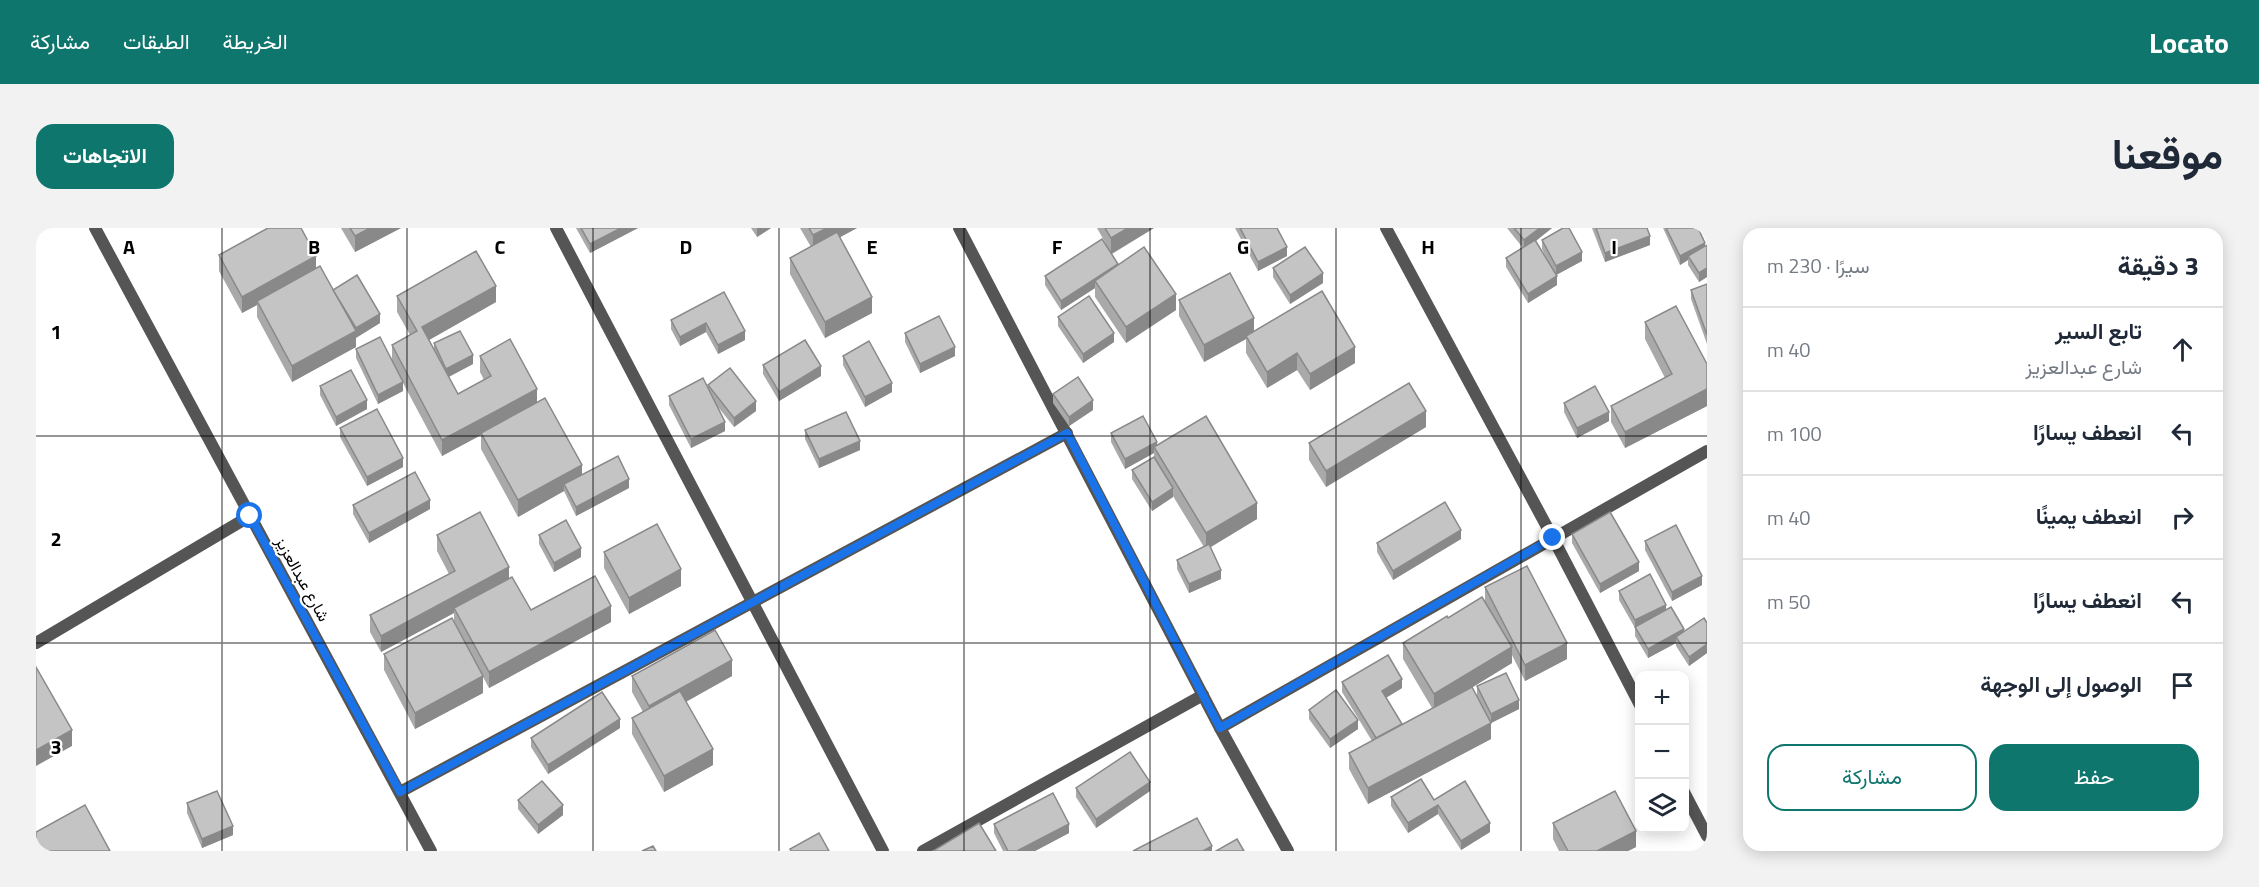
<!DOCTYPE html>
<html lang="ar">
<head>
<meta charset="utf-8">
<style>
  :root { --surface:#fff; --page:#f2f2f3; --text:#1f2937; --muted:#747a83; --line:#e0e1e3; --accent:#0f766e }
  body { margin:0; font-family:"Titillium Web",Vazirmatn,sans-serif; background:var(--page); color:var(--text); direction:rtl }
  .controls { position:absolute; right:18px; bottom:18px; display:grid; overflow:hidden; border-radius:12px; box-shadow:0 3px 15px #0003 }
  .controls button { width:54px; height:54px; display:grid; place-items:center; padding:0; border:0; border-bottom:2px solid var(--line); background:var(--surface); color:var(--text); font:30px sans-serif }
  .stop { position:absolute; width:18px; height:18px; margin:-14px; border:4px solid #1a73e8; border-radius:50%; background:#fff }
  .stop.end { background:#1a73e8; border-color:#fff; box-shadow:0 2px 6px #0008 }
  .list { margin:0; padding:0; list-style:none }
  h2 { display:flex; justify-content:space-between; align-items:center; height:78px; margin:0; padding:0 24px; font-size:26px }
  h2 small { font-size:20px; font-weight:400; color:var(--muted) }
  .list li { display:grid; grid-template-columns:39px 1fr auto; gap:18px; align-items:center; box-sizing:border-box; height:84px; padding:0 24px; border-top:2px solid var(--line) }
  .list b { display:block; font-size:22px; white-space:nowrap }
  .list p { margin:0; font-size:20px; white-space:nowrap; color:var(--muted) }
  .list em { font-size:20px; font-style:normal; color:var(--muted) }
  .actions { display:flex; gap:12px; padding:18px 24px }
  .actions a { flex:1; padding:14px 0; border:2px solid var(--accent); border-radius:18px; text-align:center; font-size:21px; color:var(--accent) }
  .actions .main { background:var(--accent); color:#fff }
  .icon { flex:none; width:33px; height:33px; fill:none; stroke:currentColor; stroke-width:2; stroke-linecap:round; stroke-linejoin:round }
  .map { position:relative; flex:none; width:1671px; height:623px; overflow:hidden; direction:ltr; border-radius:18px }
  header { display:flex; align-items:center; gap:36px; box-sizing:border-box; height:84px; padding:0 30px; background:var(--accent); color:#fff }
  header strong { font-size:28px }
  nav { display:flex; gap:33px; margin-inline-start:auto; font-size:21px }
  .intro { display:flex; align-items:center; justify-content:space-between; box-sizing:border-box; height:144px; padding:0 36px }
  h1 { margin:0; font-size:42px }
  .button { padding:15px 27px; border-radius:18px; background:var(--accent); color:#fff; font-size:21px; font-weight:700 }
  main { display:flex; gap:36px; padding:0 36px }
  aside { flex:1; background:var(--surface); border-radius:18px; box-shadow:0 3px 15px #0003 }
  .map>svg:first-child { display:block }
</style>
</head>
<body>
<header>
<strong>Locato</strong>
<nav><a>الخريطة</a><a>الطبقات</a><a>مشاركة</a></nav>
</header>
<div class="intro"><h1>موقعنا</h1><a class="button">الاتجاهات</a></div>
<main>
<aside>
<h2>3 دقيقة<small>سيرًا · 230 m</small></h2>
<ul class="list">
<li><svg class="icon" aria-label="ahead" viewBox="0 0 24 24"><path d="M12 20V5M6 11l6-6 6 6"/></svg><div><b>تابع السير</b><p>شارع عبدالعزيز</p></div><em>40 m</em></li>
<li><svg class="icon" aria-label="left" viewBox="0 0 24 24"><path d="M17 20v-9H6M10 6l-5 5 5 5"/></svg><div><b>انعطف يسارًا</b></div><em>100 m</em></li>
<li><svg class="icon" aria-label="right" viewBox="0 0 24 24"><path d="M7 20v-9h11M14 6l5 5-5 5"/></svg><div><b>انعطف يمينًا</b></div><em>40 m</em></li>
<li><svg class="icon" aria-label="left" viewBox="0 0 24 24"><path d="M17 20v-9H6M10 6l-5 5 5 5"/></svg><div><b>انعطف يسارًا</b></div><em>50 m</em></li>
<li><svg class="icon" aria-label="arrive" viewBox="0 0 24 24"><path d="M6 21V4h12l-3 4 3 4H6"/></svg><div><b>الوصول إلى الوجهة</b></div></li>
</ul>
<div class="actions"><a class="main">حفظ</a><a>مشاركة</a></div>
</aside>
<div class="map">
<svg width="1671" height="623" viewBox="0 0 1671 623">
  <rect width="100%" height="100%" fill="#fff"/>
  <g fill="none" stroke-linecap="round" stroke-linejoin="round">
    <g stroke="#555" stroke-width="12">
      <polyline points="59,0 395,623"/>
      <polyline points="520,0 847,623"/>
      <polyline points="923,0 1184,500 1252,623"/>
      <polyline points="1350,0 1517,310 1604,477"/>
      <polyline points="0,415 214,288"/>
      <polyline points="1184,500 1671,223"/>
      <polyline points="364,564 1031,205"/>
      <polyline points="1648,564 1671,608"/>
      <polyline points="887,623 1167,467"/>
    </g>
  </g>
  <g fill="#a9a9a9">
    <polygon points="305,0 365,0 319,24"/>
    <polygon points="540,0 602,0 554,25"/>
    <polygon points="715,0 735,0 721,9"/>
    <polygon points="764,0 821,0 804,9 836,85 789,110 754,46 754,30 775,19"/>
    <polygon points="1061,0 1118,0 1076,26 1082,37 1140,82 1090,115 1059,69 1059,60 1025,82 1009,57 1009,48 1070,16"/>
    <polygon points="1199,0 1241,0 1251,28 1222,43"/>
    <polygon points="1471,0 1516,0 1500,13 1515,39 1506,21 1506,12 1546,33 1520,47 1521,57 1492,75 1470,39 1470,30 1487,20"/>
    <polygon points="1556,0 1611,0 1614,17 1569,34"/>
    <polygon points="1627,0 1662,0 1669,18 1671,17 1671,49 1663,54 1652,37 1652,32 1644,37"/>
    <polygon points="183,27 280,40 297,62 344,95 320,109 320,119 256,154 221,89 221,77 206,85 183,43"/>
    <polygon points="1237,40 1287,55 1254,76 1237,49"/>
    <polygon points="1671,56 1671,116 1655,71 1655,62"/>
    <polygon points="688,64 709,112 682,126 670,104 644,118 635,101 635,92"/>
    <polygon points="361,68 460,74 393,112 398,121 398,115 437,136 413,149 422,166 448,152 444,144 444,128 501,174 546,246 593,260 540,288 528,263 482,289 445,221 445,207 406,228 367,155 367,163 342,176 320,130 320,121 356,131 356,117 374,107 361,84"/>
    <polygon points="1143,72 1218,104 1319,135 1274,162 1261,142 1231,160 1210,125 1210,111 1168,134 1143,88"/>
    <polygon points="1022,89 1078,114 1047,135 1022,98"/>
    <polygon points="1609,94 1671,136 1671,178 1589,220 1575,194 1575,178 1629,150 1609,111"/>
    <polygon points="869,105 919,128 884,145 869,114"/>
    <polygon points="807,128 856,164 829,179 807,137"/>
    <polygon points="727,137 785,148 743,173 727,146"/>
    <polygon points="672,157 720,183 698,199 682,179 689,203 655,220 633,177 633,168 672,160"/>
    <polygon points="284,158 331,181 300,198 284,167"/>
    <polygon points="1017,166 1057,182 1033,198 1017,175"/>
    <polygon points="1528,175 1573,193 1541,210 1528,184"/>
    <polygon points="1390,199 1290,259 1273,232 1273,215"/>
    <polygon points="304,200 367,239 331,258 304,209"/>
    <polygon points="769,202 824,222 783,240 769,211"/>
    <polygon points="1075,205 1121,217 1221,291 1174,319 1185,351 1153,365 1141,341 1141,332 1168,319 1137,268 1137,269 1116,283 1096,251 1096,242 1118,229 1118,225 1089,241 1075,214"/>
    <polygon points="317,277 394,281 333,315 317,286"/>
    <polygon points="1536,306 1603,343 1564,365 1536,315"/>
    <polygon points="401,307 473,350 495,382 575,394 453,460 447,449 447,465 379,501 348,442 348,426 418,394 418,385 345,424 334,404 334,387 413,346 401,323"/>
    <polygon points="503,307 545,329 518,344 503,316"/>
    <polygon points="1425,311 1357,352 1341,324 1341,315"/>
    <polygon points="1609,313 1666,357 1636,373 1609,322"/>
    <polygon points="568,324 645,358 593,386 568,340"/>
    <polygon points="1449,359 1531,431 1489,453 1476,427 1476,435 1436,459 1448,480 1441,468 1441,458 1483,481 1455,495 1455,511 1332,576 1313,541 1313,525 1336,513 1306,464 1306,454 1366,460 1350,470 1366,496 1396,480 1367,431 1367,415 1412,390 1449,374"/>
    <polygon points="1583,363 1630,382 1648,404 1671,395 1671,425 1653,438 1640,418 1640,415 1612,430 1599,408 1599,400 1583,372"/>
    <polygon points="596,448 696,448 650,474 677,537 628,564 596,506 596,490 607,484 596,464"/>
    <polygon points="1273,482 1322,501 1294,520 1273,491"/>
    <polygon points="584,500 512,546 495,519 495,510"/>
    <polygon points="1040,560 1114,563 1060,600 1040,569"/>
    <polygon points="1355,569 1398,572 1454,604 1425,622 1402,586 1372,605 1355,578"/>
    <polygon points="482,572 527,587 502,606 482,581"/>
    <polygon points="151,575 197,607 166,620 151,585"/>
    <polygon points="1517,595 1600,619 1592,623 1523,623 1517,611"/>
    <polygon points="958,596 1033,605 999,623 967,623 958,605"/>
  </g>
  <g fill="#898989">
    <polygon points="334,0 365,0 319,24 319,8"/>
    <polygon points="585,0 602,0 554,25 554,16"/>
    <polygon points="721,0 735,0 721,9"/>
    <polygon points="791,0 821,0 777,24 777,7"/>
    <polygon points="1092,0 1118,0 1075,26 1075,10"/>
    <polygon points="1504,0 1516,0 1488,22 1488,12"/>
    <polygon points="1614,8 1614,17 1569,34 1569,25"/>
    <polygon points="1669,15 1669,24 1652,28 1652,32 1644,37 1644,28"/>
    <polygon points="1251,19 1251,28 1222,43 1222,34"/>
    <polygon points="1546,24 1546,33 1520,47 1520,38"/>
    <polygon points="280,28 280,44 221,73 221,77 206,85 206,69"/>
    <polygon points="1082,36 1059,53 1059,60 1025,82 1025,73"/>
    <polygon points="1671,40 1671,49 1663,54 1663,45"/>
    <polygon points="1287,45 1287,55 1254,76 1254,67"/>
    <polygon points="1521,48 1521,57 1492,75 1492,66"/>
    <polygon points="460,58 460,74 386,116 386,99"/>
    <polygon points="1140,66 1140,82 1090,115 1090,99"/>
    <polygon points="836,69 836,85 789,110 789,94"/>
    <polygon points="344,86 344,95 320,110 320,100"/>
    <polygon points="1218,90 1218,106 1210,108 1210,111 1168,134 1168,117"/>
    <polygon points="670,95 670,104 644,118 644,109"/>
    <polygon points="320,103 320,119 256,154 256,138"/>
    <polygon points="709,103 709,112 682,126 682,117"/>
    <polygon points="1078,105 1078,114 1047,135 1047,126"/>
    <polygon points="919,119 919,128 884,145 884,136"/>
    <polygon points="1319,119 1319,135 1274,162 1274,146"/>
    <polygon points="1261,125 1261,142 1231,160 1231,144"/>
    <polygon points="437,127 437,136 410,150 410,141"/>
    <polygon points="785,138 785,148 743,173 743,164"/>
    <polygon points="367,154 367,163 342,176 342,167"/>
    <polygon points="856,155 856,164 829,179 829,169"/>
    <polygon points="501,161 501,177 445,205 445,207 406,228 406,212"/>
    <polygon points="1671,161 1671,178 1589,220 1589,204"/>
    <polygon points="331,172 331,181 300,198 300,189"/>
    <polygon points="1057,172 1057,182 1033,198 1033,189"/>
    <polygon points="720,173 720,183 698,199 698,190"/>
    <polygon points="1390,183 1390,199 1290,259 1290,243"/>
    <polygon points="1573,184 1573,193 1541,210 1541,200"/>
    <polygon points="689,194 689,203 655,220 655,211"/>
    <polygon points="824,213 824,222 783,240 783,231"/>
    <polygon points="1121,214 1121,224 1118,219 1118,225 1089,241 1089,231"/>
    <polygon points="367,230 367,239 331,258 331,249"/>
    <polygon points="546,237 546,253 528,256 528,263 482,289 482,272"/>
    <polygon points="593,251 593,260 540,288 540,279"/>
    <polygon points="1137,260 1137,269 1116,283 1116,274"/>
    <polygon points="394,272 394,281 333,315 333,305"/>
    <polygon points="1221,275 1221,291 1170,322 1170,305"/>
    <polygon points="1425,302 1425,311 1357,352 1357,343"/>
    <polygon points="545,320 545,329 518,344 518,335"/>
    <polygon points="1603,334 1603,343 1564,365 1564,356"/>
    <polygon points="473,339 473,355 418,380 418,385 345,424 345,408"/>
    <polygon points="645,341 645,358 593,386 593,370"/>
    <polygon points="1185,342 1185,351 1153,365 1153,356"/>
    <polygon points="1666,348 1666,357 1636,373 1636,364"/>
    <polygon points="1630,377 1630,386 1599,401 1599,392"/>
    <polygon points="575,378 575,394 453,460 453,444"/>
    <polygon points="1648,401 1648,410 1640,409 1640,415 1612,430 1612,421"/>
    <polygon points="1531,415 1531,431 1489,453 1489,437"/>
    <polygon points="1671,416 1671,425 1653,438 1653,429"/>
    <polygon points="1476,419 1476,435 1398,483 1398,466"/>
    <polygon points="696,432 696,448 613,494 613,478"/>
    <polygon points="447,448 447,465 379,501 379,485"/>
    <polygon points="1366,451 1366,460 1346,472 1346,463"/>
    <polygon points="1483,472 1483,481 1455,495 1455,486"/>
    <polygon points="584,491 584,500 512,546 512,537"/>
    <polygon points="1322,492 1322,501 1294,520 1294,511"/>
    <polygon points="1455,495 1455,511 1332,576 1332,560"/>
    <polygon points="36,502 36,518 0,538 0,522"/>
    <polygon points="677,521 677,537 628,564 628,548"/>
    <polygon points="1114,554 1114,563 1060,600 1060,591"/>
    <polygon points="527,577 527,587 502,606 502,597"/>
    <polygon points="1402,577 1402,586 1372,605 1372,595"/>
    <polygon points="1454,595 1454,604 1425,622 1425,613"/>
    <polygon points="1033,596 1033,605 999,623 981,623"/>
    <polygon points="197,598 197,607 166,620 166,611"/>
    <polygon points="1600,603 1600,619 1592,623 1561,623"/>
    <polygon points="1176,618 1176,623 1167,623"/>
  </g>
  <g fill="#c4c4c4" stroke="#898989" stroke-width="1.5">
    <polygon points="232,0 265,0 280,28 206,69 183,27"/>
    <polygon points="314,0 334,0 319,8"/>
    <polygon points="545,0 585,0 554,16"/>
    <polygon points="773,0 791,0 777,7"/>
    <polygon points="1069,0 1092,0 1075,10"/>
    <polygon points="1204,0 1241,0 1251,19 1222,34"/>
    <polygon points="1478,0 1504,0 1488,12"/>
    <polygon points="1527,0 1533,0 1546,24 1520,38 1506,12"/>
    <polygon points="1560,0 1611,0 1614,8 1569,25"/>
    <polygon points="1630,0 1662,0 1669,15 1644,28"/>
    <polygon points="801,4 836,69 789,94 754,30"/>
    <polygon points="1066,11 1082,36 1025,73 1009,48"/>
    <polygon points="1499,12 1521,48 1492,66 1470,30"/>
    <polygon points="1671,17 1671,40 1663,45 1652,28"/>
    <polygon points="1108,19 1140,66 1090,99 1059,53"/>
    <polygon points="1269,19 1287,45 1254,67 1237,40"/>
    <polygon points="440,23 460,58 386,99 422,166 455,148 444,128 474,111 501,161 406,212 356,117 381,103 361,68"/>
    <polygon points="284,38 320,103 256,138 221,73"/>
    <polygon points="1194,45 1218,90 1168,117 1143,72"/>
    <polygon points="321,47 344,86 320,100 297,62"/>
    <polygon points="1671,56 1671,107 1655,62"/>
    <polygon points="1286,63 1319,119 1274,146 1261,125 1231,144 1210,108"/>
    <polygon points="688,64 709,103 682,117 670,95 644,109 635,92"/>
    <polygon points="1053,68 1078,105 1047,126 1022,89"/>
    <polygon points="1640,78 1671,136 1671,161 1589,204 1575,178 1636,146 1609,94"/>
    <polygon points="903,88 919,119 884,136 869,105"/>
    <polygon points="424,103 437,127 410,141 398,115"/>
    <polygon points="344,109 367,154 342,167 320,121"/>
    <polygon points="769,112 785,138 743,164 727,137"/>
    <polygon points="833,113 856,155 829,169 807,128"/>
    <polygon points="694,140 720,173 698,190 672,157"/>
    <polygon points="315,142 331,172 300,189 284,158"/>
    <polygon points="1042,149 1057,172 1033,189 1017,166"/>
    <polygon points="667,150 689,194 655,211 633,168"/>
    <polygon points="1373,155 1390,183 1290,243 1273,215"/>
    <polygon points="1559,158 1573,184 1541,200 1528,175"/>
    <polygon points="509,170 546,237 482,272 445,205"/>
    <polygon points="341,181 367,230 331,249 304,200"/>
    <polygon points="810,184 824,213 783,231 769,202"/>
    <polygon points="1107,188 1121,214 1089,231 1075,205"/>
    <polygon points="1170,188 1221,275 1170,305 1118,219"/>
    <polygon points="582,228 593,251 540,279 528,256"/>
    <polygon points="1118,229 1137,260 1116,274 1096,242"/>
    <polygon points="379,244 394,272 333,305 317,277"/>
    <polygon points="1409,274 1425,302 1357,343 1341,315"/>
    <polygon points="444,284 473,339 345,408 334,387 419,343 401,307"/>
    <polygon points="1574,284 1603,334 1564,356 1536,306"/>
    <polygon points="530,292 545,320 518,335 503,307"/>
    <polygon points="621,296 645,341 593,370 568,324"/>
    <polygon points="1640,297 1666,348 1636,364 1609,313"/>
    <polygon points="1173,316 1185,342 1153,356 1141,332"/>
    <polygon points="1491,338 1531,415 1489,437 1449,359"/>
    <polygon points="1614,346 1630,377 1599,392 1583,363"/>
    <polygon points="559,348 575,378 453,444 418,380 476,349 495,382"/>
    <polygon points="1446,369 1476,419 1398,466 1367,415 1411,388 1412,390"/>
    <polygon points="1635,379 1648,401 1612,421 1599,399"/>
    <polygon points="416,390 447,448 379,485 348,426"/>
    <polygon points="1668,390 1671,395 1671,416 1653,429 1640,409"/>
    <polygon points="679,402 696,432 613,478 596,448"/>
    <polygon points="1352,427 1366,451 1346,463 1366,496 1340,510 1306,454"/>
    <polygon points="0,439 36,502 0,522"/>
    <polygon points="1470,445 1483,472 1455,486 1441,458"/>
    <polygon points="1436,459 1455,495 1332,560 1313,525"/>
    <polygon points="1300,462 1322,492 1294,511 1273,482"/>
    <polygon points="644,463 677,521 628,548 596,490"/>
    <polygon points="566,464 584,491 512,537 495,510"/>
    <polygon points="1094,524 1114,554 1060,591 1040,560"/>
    <polygon points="1385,551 1398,572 1429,553 1454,595 1425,613 1402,577 1372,595 1355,569"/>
    <polygon points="506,553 527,577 502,597 482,572"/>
    <polygon points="181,563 197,598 166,611 151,575"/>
    <polygon points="1579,563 1600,603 1561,623 1532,623 1517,595"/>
    <polygon points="1017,565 1033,596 981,623 972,623 958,596"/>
    <polygon points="49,577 74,623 2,623 0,619 0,604"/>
    <polygon points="1161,590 1176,618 1167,623 1097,623"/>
    <polygon points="943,595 960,623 897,623"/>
    <polygon points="783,605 793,623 755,623 754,621"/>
    <polygon points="1201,611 1208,623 1180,623"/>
    <polygon points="617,618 620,623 606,623"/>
  </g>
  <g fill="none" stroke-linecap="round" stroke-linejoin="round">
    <polyline stroke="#1a73e8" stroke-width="8" points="214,288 364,564 1031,205 1184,500 1517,310"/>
  </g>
  <path fill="none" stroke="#000" stroke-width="1.5" stroke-opacity="0.55" d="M186 0V623M371 0V623M557 0V623M743 0V623M928 0V623M1114 0V623M1300 0V623M1485 0V623M0 208H1671M0 415H1671"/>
  <g text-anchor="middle" stroke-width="4.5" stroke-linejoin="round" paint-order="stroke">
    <g font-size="16" fill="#000" stroke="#fff">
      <text transform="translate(267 351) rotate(61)" y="6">شارع عبدالعزيز</text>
    </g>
  </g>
  <g font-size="20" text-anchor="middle" font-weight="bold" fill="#000" stroke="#fff" stroke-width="4.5" stroke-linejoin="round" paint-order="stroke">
    <text x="93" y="26">A</text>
    <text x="278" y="26">B</text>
    <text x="464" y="26">C</text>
    <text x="650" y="26">D</text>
    <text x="836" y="26">E</text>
    <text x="1021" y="26">F</text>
    <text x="1207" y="26">G</text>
    <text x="1392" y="26">H</text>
    <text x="1578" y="26">I</text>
    <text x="20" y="111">1</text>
    <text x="20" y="318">2</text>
    <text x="20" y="526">3</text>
  </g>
</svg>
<div class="controls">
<button>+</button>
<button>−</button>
<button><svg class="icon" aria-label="layers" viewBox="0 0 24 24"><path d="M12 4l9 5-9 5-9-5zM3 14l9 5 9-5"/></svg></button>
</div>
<div class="stop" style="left:214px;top:288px"></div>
<div class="stop end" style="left:1517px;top:310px"></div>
</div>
</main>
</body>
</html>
